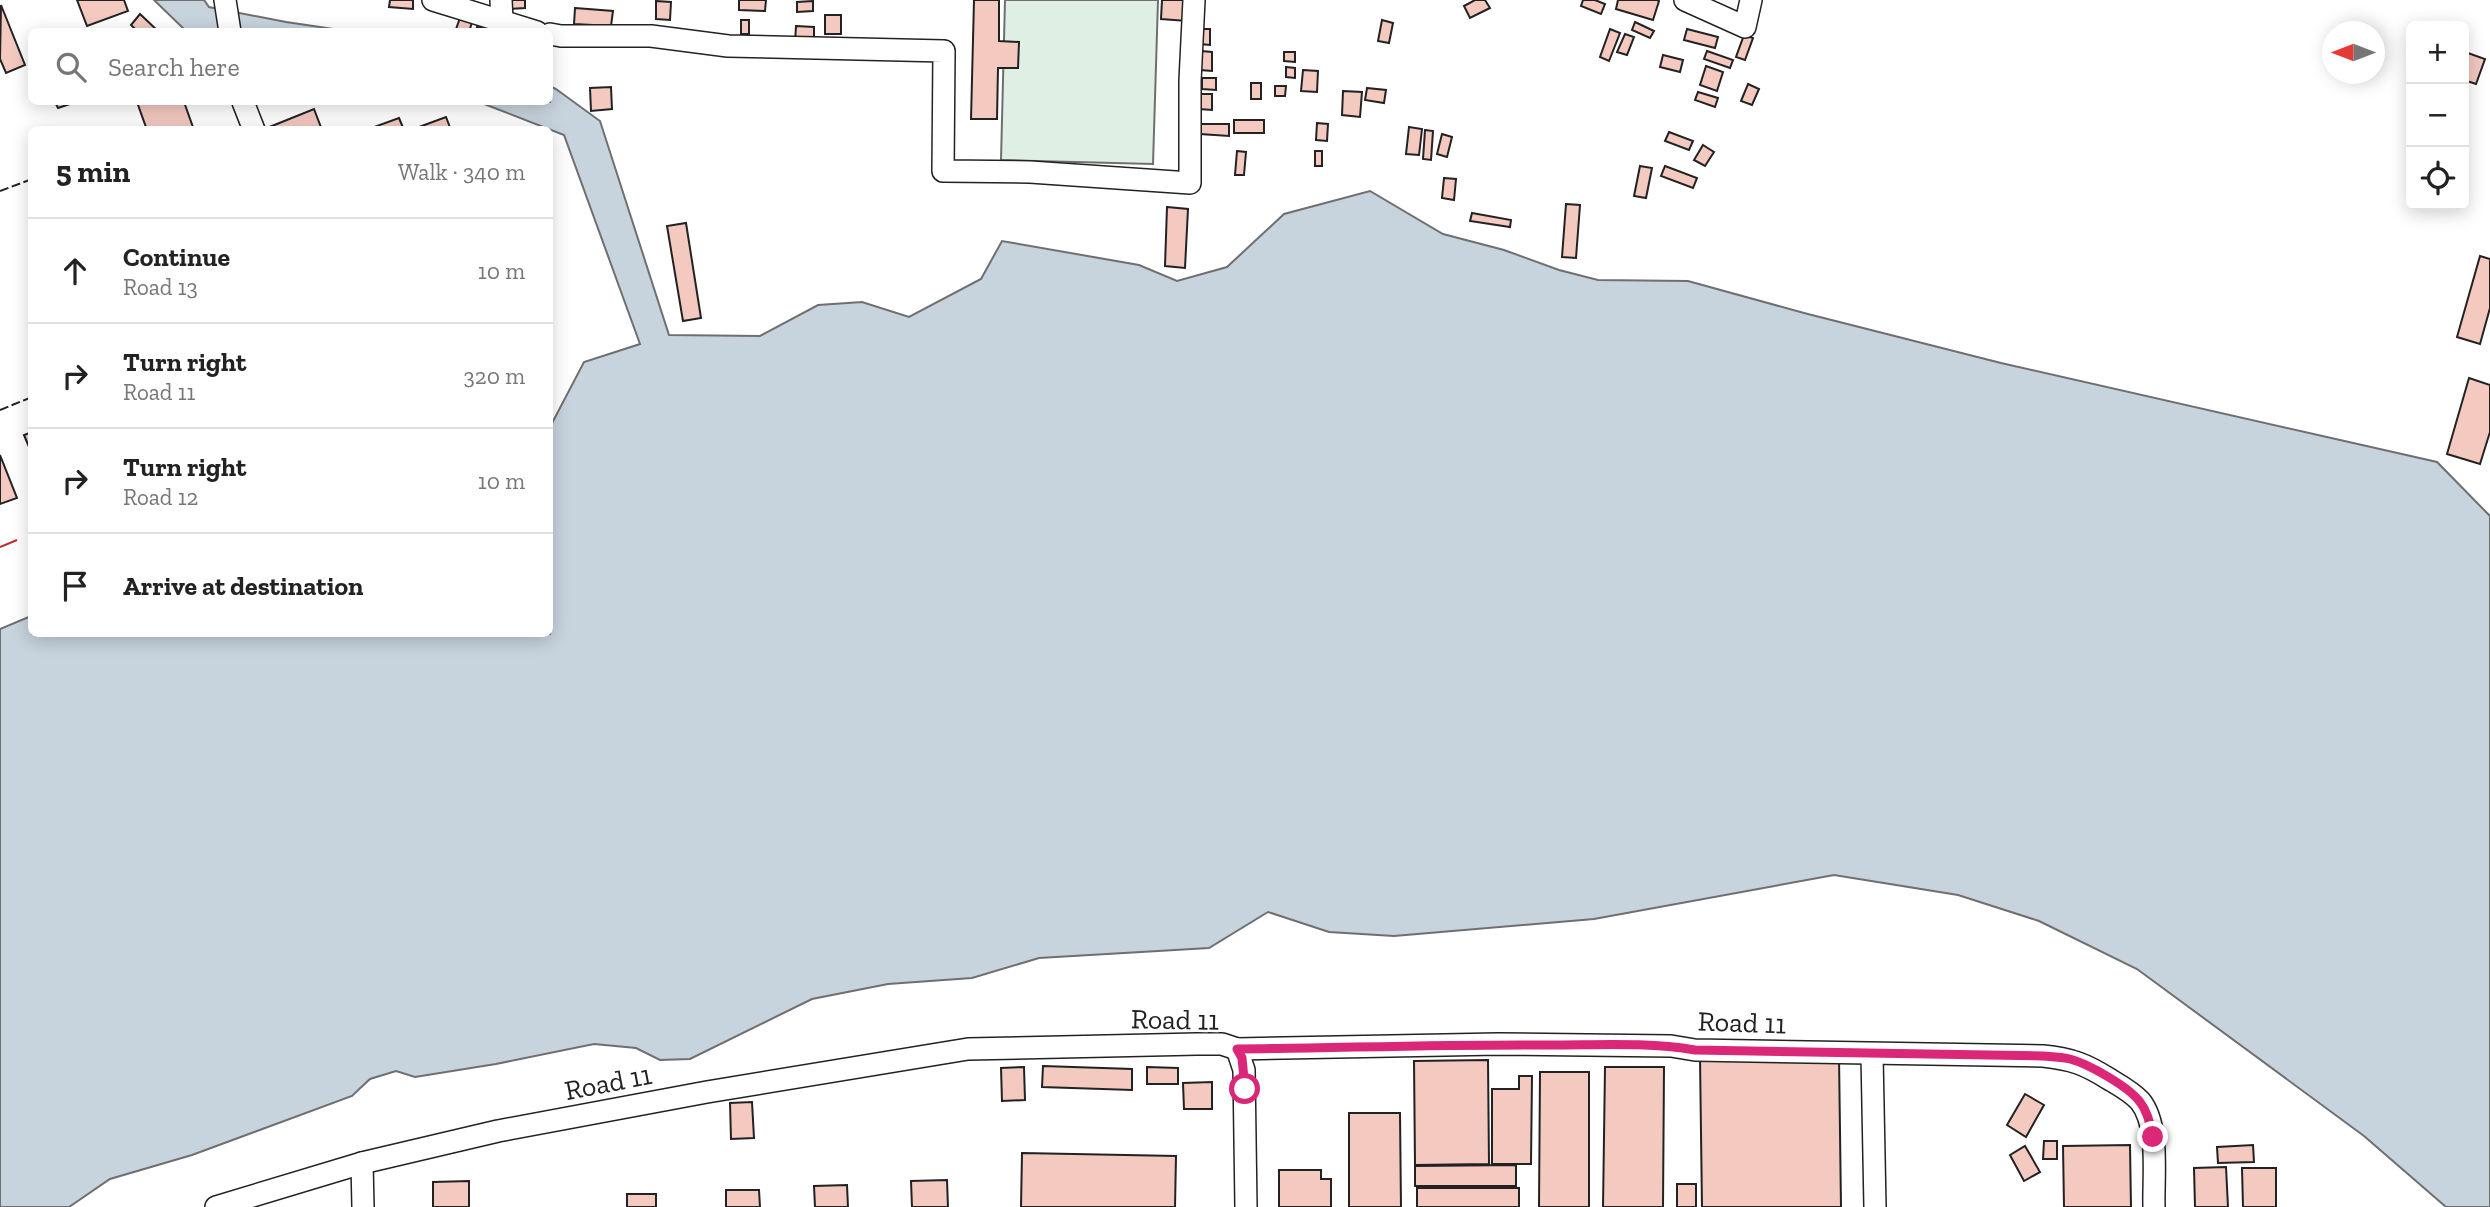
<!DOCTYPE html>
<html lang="en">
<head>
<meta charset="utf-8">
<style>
  :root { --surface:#fff; --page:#f2f2f2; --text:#222; --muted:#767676; --line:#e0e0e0 }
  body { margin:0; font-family:"Zilla Slab",serif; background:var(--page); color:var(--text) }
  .controls { position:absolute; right:21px; top:21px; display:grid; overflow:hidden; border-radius:10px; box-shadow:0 4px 18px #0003 }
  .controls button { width:63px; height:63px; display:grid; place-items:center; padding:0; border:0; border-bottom:2px solid var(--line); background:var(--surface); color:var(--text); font:35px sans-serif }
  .compass { position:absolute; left:2322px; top:21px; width:63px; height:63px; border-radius:50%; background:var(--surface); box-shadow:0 4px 18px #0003; rotate:270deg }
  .stop { position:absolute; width:21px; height:21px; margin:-16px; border:5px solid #db2777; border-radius:50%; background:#fff }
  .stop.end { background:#db2777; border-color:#fff; box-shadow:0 2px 7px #0008 }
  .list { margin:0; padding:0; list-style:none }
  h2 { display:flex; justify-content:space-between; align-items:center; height:91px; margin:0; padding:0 28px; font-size:30px }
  h2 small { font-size:23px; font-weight:400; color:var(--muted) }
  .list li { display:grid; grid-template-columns:46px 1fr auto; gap:21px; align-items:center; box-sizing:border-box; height:105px; padding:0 28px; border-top:2px solid var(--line) }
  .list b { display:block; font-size:26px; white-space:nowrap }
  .list p { margin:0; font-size:23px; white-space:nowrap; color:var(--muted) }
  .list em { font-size:23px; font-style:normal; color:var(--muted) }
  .icon { flex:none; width:38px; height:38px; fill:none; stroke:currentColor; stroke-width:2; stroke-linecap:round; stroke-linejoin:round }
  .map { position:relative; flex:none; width:2490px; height:1207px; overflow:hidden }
  .search { position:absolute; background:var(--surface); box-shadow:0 4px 18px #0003; left:28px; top:28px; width:525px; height:77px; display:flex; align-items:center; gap:18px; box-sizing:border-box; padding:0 24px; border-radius:10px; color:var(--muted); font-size:26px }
  .panel { position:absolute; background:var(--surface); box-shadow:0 4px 18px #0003; left:28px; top:126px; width:525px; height:511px; border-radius:10px }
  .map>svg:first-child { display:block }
</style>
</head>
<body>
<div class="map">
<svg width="2490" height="1207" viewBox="0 0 2490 1207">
  <rect width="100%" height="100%" fill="#fff"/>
  <polygon fill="#e0efe3" stroke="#6f6f6f" stroke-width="2" points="1005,0 1158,0 1153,164 1001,160"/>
  <g fill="#c7d3dd" stroke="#6f6f6f" stroke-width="2">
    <polygon points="154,0 204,0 209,7 286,22 347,31 186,31"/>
    <polygon points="550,86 556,89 600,121 669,335 760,336 818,305 862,302 909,317 981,279 1002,241 1139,265 1177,281 1227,267 1284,214 1370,191 1443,234 1504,250 1559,270 1598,280 1688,281 1804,313 2001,363 2437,462 2490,516 2490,1207 2446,1207 2364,1136 2137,969 2039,921 1958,895 1834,875 1594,919 1394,936 1329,932 1268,912 1209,948 1039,958 972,978 888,984 812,999 690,1059 660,1060 636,1048 594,1044 496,1064 415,1077 396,1071 370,1079 352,1096 192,1155 110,1179 69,1207 0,1207 0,629 31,616 32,634 550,634 550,427 584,362 640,344 564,135 479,102 550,102"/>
  </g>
  <g fill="#f3c9c0" stroke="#222" stroke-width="2">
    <polygon points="77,0 124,0 128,11 87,26"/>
    <polygon points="390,0 413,0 413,9 389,7"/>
    <polygon points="508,0 525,0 525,8 509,9"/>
    <polygon points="739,0 766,0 765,11 739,10"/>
    <polygon points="974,0 999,0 999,41 1019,42 1018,68 998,68 997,119 971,119"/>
    <polygon points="1162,0 1188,0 1187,21 1161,19"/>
    <polygon points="1475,0 1485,0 1490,8 1470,18 1464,6"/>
    <polygon points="1583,0 1595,0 1605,4 1601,14 1581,6"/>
    <polygon points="1618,0 1657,0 1659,1 1653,20 1616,9"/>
    <polygon points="656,1 671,2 670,20 656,19"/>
    <polygon points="813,1 813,11 797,12 797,2"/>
    <polygon points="1,5 25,65 6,73 0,59"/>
    <polygon points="575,8 613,11 611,26 574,24"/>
    <polygon points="140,14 159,32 138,32 131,25"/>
    <polygon points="461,15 473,19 469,32 455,32"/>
    <rect x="825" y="15" width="16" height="19"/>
    <polygon points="480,18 499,25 497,32 477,27"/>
    <rect x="741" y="20" width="8" height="14"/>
    <polygon points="1382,20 1393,23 1389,43 1378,41"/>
    <polygon points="1635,22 1654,31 1650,38 1632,30"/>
    <polygon points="796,26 814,27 814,42 795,42"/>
    <polygon points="1201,29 1210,29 1210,45 1200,44"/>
    <polygon points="1610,29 1620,33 1609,61 1600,57"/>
    <polygon points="1687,29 1718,37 1715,48 1684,40"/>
    <polygon points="1625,34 1634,37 1627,55 1617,52"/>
    <polygon points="1744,35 1753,38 1745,60 1736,57"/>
    <polygon points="1201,51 1212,52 1212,71 1200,70"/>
    <polygon points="1707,51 1733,60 1730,68 1704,59"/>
    <polygon points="1284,52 1295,52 1295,62 1284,61"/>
    <polygon points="2465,52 2485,59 2476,84 2464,80"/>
    <polygon points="1663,55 1683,60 1680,72 1660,67"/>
    <polygon points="1706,66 1723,72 1717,91 1700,85"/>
    <polygon points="1286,67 1295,68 1295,78 1286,77"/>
    <polygon points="1303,70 1318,71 1317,92 1301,91"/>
    <polygon points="1202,78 1216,78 1216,90 1202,89"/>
    <rect x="1251" y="83" width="10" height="16"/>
    <polygon points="1748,84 1759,89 1752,105 1741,101"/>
    <polygon points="1275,86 1286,86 1285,96 1275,96"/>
    <polygon points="611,87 612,109 591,111 590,88"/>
    <polygon points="1367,88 1386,90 1384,103 1365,100"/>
    <polygon points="1343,91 1362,92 1360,117 1342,115"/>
    <polygon points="1698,92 1718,98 1715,107 1695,100"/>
    <polygon points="1200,94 1212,94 1212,110 1199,109"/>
    <polygon points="55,102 73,102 73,103 58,108"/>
    <polygon points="137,102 184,102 194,130 147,130"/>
    <polygon points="314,109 322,130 262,130"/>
    <polygon points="446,117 451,130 411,130"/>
    <polygon points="399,118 404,130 375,130 374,127"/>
    <rect x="1234" y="120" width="30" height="13"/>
    <polygon points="1317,123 1328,124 1327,141 1316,140"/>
    <polygon points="1200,124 1229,124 1229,136 1200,134"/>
    <polygon points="1409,127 1422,129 1419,155 1406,154"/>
    <polygon points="1425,130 1433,131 1431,160 1423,159"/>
    <polygon points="1669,132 1693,141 1689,150 1665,141"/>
    <polygon points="1442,134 1452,137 1447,157 1437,154"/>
    <polygon points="1703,145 1714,152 1705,166 1694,160"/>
    <polygon points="1237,151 1246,152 1244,175 1235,175"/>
    <rect x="1315" y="151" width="7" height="15"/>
    <polygon points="1640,166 1652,168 1646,198 1634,196"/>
    <polygon points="1665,166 1697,178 1693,188 1661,176"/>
    <polygon points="1444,178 1456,179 1454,200 1442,198"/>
    <polygon points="1566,204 1580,205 1576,258 1562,257"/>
    <polygon points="1167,207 1188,209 1185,268 1165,266"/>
    <polygon points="1472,213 1511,220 1510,227 1470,221"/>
    <polygon points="686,223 701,318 683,321 667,226"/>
    <polygon points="2480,256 2490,259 2490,308 2480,344 2457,337"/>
    <polygon points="2469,378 2490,385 2490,432 2480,464 2447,454"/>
    <polygon points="32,432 32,454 24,435"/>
    <polygon points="0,455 17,498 0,504"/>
    <polygon points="1839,1056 1841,1207 1702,1207 1700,1058"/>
    <polygon points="1488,1060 1489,1164 1415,1165 1414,1061"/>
    <polygon points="1043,1066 1132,1069 1132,1090 1042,1087"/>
    <polygon points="1024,1067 1025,1100 1002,1101 1001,1068"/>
    <polygon points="1147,1067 1178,1068 1178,1084 1147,1084"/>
    <polygon points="1605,1067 1664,1067 1663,1207 1603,1207"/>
    <polygon points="1540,1072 1589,1072 1589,1207 1539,1207"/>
    <polygon points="1519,1076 1532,1076 1531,1164 1492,1164 1492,1089 1519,1089"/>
    <polygon points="1212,1082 1212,1109 1184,1109 1183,1083"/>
    <polygon points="2025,1094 2044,1105 2026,1137 2007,1125"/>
    <polygon points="752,1102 754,1138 731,1139 730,1103"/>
    <polygon points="1349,1113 1400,1113 1401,1207 1349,1207"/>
    <polygon points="2044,1141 2057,1141 2057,1159 2043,1159"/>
    <polygon points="2130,1145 2131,1207 2064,1207 2063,1146"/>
    <polygon points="2253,1145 2254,1162 2218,1163 2217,1147"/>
    <polygon points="2025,1146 2040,1172 2024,1181 2010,1155"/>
    <polygon points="1022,1153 1176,1156 1175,1207 1021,1207"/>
    <polygon points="1516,1165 1516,1186 1415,1186 1415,1166"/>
    <polygon points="2226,1167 2228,1207 2195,1207 2194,1168"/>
    <polygon points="2242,1168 2276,1168 2276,1207 2243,1207"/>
    <polygon points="1279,1170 1321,1170 1321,1179 1331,1179 1331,1207 1279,1207"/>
    <polygon points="947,1180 948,1207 912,1207 911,1181"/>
    <polygon points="469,1181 469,1207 433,1207 433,1182"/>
    <rect x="1677" y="1184" width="19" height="23"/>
    <polygon points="847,1185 848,1207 815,1207 814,1186"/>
    <rect x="1417" y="1188" width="102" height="19"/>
    <polygon points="726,1190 759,1190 760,1207 726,1207"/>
    <rect x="627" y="1194" width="29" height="13"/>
  </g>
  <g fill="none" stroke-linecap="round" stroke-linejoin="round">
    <defs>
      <g id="minor">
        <polyline points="225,0 230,32"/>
        <polyline points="433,0 537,32"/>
        <polyline points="501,0 502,21"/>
        <polyline points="1685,0 1745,27 1751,0"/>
        <polyline points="550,34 561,36 651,36 728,46 944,51 943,171 1030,172 1190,183 1190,81 1194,0"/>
        <polyline points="243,102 254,130"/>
        <polyline points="1237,1049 1244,1070 1246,1207"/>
        <polyline points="1872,1055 1875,1207"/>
        <polyline points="362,1163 363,1207"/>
        <path d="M216 1207 362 1163 498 1131 707 1092 968 1049 1197 1044H1222L1237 1049 1498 1044 1671 1046 1695 1050 2043 1056C2072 1059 2085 1064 2109 1079 2119 1085 2132 1092 2140 1101 2160 1125 2153 1177 2154 1207"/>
      </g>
    </defs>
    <use href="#minor" stroke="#222" stroke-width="24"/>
    <use href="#minor" stroke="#fff" stroke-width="21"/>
    <g stroke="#222" stroke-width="2" stroke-dasharray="9 3.5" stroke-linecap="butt">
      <polyline points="0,191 32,179"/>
      <polyline points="0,410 32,397"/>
    </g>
    <polyline stroke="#c62828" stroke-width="2" stroke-dasharray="24 5 3.5 5" stroke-linecap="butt" points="0,547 17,540"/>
  </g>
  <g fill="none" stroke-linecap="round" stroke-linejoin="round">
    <path stroke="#db2777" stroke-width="9" d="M1245 1089 1242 1058 1237 1049C1342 1048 1447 1044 1551 1045 1599 1045 1648 1042 1695 1050L2043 1056C2052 1057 2062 1057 2070 1059 2089 1064 2129 1087 2140 1102 2148 1112 2150 1125 2153 1137"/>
  </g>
  <g text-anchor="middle" stroke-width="5" stroke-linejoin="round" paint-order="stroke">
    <g font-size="28" fill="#222" stroke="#fff">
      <text transform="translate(1175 1019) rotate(1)" y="10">Road 11</text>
      <text transform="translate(1742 1022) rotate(2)" y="10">Road 11</text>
      <text transform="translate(608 1082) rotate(-11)" y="10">Road 11</text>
    </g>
  </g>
</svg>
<div class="controls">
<button>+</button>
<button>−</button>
<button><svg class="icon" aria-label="locate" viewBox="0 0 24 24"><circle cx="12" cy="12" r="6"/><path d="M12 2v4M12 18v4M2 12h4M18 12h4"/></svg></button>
</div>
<svg class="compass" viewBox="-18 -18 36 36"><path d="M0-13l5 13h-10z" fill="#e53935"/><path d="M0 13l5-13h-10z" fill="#767676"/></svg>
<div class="stop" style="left:1245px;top:1089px"></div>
<div class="stop end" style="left:2153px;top:1137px"></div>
<div class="search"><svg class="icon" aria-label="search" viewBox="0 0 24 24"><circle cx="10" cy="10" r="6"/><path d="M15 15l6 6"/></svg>Search here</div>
<section class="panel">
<h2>5 min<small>Walk · 340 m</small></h2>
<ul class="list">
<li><svg class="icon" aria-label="ahead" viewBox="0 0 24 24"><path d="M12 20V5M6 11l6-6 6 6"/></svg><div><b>Continue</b><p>Road 13</p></div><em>10 m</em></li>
<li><svg class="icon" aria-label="right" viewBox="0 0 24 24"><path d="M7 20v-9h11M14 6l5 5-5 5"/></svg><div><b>Turn right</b><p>Road 11</p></div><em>320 m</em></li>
<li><svg class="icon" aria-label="right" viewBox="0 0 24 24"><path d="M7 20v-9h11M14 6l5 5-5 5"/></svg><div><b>Turn right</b><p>Road 12</p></div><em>10 m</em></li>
<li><svg class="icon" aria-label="arrive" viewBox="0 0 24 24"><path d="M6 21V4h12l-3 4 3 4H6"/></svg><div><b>Arrive at destination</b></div></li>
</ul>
</section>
</div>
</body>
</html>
